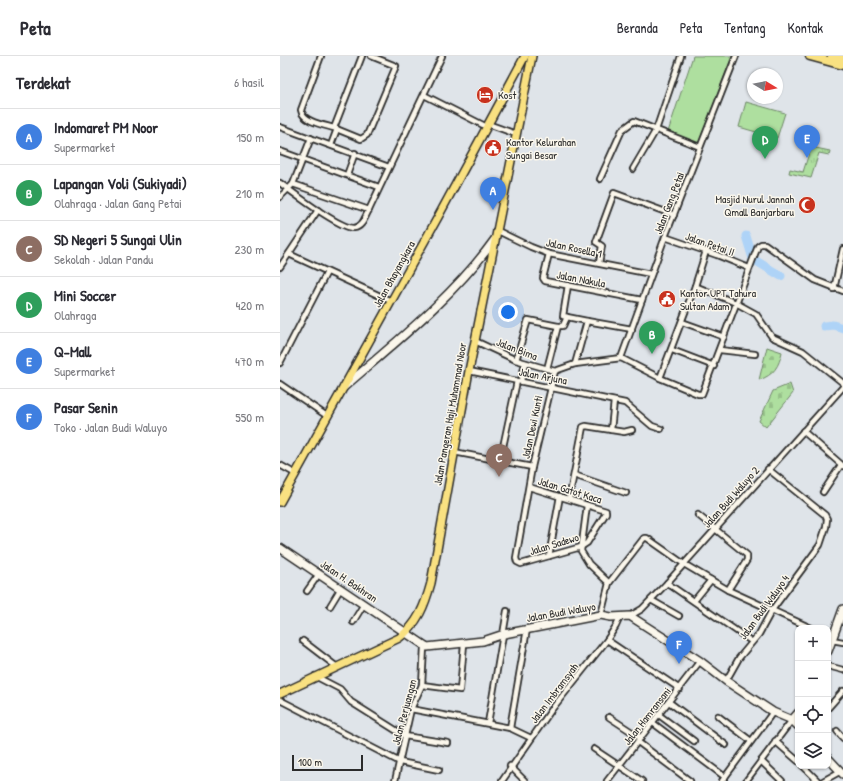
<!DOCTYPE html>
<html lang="id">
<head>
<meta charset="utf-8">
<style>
  :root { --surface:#fff; --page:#f2f2f3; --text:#2b2b33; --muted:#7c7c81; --line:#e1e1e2; --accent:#c8321e }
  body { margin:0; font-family:"Patrick Hand",sans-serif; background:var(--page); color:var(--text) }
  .controls { position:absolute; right:12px; bottom:12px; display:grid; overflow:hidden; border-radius:8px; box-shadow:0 1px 3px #0004 }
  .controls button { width:36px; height:36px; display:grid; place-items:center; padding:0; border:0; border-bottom:1px solid var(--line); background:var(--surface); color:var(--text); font:20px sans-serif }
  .compass { position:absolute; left:467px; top:12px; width:36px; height:36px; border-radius:50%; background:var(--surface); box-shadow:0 1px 3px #0004; rotate:100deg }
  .scale { position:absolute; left:12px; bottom:10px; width:71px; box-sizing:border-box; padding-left:4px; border:2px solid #2b2b2b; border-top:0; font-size:11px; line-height:14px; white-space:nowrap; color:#2b2b2b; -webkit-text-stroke:3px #fbf7ec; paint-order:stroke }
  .you { position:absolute; left:228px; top:256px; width:14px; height:14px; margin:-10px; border:3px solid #fff; border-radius:50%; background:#1a73e8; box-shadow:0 0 0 6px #1a73e833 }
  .badge { display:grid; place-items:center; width:26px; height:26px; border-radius:50%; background:var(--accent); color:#fff; font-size:13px; font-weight:700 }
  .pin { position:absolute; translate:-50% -33px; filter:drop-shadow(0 1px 2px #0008) }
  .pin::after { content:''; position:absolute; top:21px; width:14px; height:12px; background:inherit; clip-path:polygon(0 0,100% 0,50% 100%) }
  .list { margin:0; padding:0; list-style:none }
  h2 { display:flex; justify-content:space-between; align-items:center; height:52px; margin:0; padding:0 16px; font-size:17px }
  h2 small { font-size:13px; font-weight:400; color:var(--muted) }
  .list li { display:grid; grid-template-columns:26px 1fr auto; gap:12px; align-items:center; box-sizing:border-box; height:56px; padding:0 16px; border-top:1px solid var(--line) }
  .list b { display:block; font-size:15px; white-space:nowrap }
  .list p { margin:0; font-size:13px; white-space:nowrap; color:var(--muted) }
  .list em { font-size:13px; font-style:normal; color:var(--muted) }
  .icon { flex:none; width:22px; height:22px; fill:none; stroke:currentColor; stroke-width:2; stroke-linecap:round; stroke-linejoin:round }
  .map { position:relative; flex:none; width:563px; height:725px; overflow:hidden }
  header { display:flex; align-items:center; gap:24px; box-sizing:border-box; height:56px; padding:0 20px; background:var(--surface); border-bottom:1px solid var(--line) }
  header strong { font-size:19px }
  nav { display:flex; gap:22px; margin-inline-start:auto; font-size:14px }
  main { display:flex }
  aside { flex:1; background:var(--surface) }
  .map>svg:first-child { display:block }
</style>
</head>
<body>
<header>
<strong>Peta</strong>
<nav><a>Beranda</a><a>Peta</a><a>Tentang</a><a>Kontak</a></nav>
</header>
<main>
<aside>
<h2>Terdekat<small>6 hasil</small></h2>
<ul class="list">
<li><span class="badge" style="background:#3f7fe0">A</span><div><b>Indomaret PM Noor</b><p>Supermarket</p></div><em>150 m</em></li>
<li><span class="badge" style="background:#2e9e5b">B</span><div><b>Lapangan Voli (Sukiyadi)</b><p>Olahraga · Jalan Gang Petai</p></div><em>210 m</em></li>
<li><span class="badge" style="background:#8d6e63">C</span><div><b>SD Negeri 5 Sungai Ulin</b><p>Sekolah · Jalan Pandu</p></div><em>230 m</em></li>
<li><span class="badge" style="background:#2e9e5b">D</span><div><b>Mini Soccer</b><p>Olahraga</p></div><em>420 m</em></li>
<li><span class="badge" style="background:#3f7fe0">E</span><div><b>Q-Mall</b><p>Supermarket</p></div><em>470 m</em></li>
<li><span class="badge" style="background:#3f7fe0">F</span><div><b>Pasar Senin</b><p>Toko · Jalan Budi Waluyo</p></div><em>550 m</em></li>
</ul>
</aside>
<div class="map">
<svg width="563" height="725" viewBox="0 0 563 725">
  <defs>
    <pattern id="cemetery-stones" width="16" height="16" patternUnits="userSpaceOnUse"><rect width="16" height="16" fill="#aedf9f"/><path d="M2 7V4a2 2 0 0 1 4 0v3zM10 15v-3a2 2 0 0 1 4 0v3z" fill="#96c089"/></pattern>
    <pattern id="park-tufts" width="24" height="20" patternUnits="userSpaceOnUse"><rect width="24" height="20" fill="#aedf9f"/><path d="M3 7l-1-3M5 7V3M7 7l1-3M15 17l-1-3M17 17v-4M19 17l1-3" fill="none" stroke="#96c089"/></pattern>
  </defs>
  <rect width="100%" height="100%" fill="#dfe4e9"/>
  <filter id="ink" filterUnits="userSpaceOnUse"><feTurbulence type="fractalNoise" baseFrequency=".025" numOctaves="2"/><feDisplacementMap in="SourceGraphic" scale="8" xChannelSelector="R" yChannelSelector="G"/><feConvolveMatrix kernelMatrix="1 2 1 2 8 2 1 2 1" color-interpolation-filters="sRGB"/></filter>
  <g filter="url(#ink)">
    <g fill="#aedf9f" stroke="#6c8565">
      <polygon points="413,0 452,0 418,89 387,79"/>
      <polygon points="466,46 505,57 497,82 459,71"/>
    </g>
    <g fill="url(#cemetery-stones)" stroke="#6c8565">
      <path d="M487 291 502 296C499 310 494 319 479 324Z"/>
      <polygon points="510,328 513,337 486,371 479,365 493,335"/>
    </g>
    <polygon fill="url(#park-tufts)" stroke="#6c8565" points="531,91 550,95 549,99 539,97 531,122 509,117 510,113 523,116"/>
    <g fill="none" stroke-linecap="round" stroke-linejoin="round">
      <g stroke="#aed3f7" stroke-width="9">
        <polyline points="466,180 473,203 501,220"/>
        <polyline points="544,270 553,269 563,272"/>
      </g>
      <defs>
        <g id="street">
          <path d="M41 0 21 54C23 66 44 69 54 72"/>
          <polyline points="82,0 54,72 81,83 87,79 116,10 91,0"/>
          <polyline points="144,39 207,71"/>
          <polyline points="208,68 236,78"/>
          <polyline points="0,71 109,111"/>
          <polyline points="51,89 57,73"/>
          <polyline points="0,95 99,131"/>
          <polyline points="353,113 376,74 401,0"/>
          <polyline points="67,119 75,97"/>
          <polyline points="320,123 342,74 354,65 420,91"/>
          <path d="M0 127C12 136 60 173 74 172 83 171 85 160 89 154L162 0"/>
          <polyline points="13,128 89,154"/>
          <polyline points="0,141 13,128 31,82"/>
          <polyline points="216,174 251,191 269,198 371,218"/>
          <polyline points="385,181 437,199 469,212"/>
          <polyline points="9,198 111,245"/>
          <polyline points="269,198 263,222 265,225 362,244"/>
          <polyline points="319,207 322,190 316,186 334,137 394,159"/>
          <polyline points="0,211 38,154"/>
          <polyline points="415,230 456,247 476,258 492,281 523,295 563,327"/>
          <polyline points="554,233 563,193"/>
          <polyline points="287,261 307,265 295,308"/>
          <polyline points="287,261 283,260 288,229"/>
          <polyline points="307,265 352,273"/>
          <polyline points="402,266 444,281"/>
          <polyline points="195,285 236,304 275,315"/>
          <polyline points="392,294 434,310"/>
          <polyline points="440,294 475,298"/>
          <polyline points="341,302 385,181 456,0"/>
          <polyline points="236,304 248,264 278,270"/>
          <polyline points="0,307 47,216"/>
          <polyline points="267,313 278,270 283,270 287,261"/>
          <polyline points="189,315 345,347 372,370 381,373"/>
          <polyline points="275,315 295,308 341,302 380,322 418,338 422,338 478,190 481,188 485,188 535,224 563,235"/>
          <polyline points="380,322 415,230 426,195"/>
          <polyline points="241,325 245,307"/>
          <polyline points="0,328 47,360"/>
          <polyline points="331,374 334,345"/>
          <polyline points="523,375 563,410"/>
          <polyline points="174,396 252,411"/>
          <polyline points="220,405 237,325"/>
          <polyline points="0,409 16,418"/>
          <polyline points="294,419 346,437"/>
          <polyline points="249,431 326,455 326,457 307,487 301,491 241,508 237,506 236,502 252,411 275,315"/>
          <polyline points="543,436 561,409"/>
          <polyline points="289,443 303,371 306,370 344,376 352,374"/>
          <polyline points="307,449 301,495 309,508 329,527"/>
          <polyline points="418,459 467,499 467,504 448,534"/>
          <polyline points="269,500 280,440"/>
          <polyline points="387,527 471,585"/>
          <polyline points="27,535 39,518"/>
          <polyline points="371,544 399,560"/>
          <polyline points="414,545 431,524"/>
          <polyline points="50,550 61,532"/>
          <polyline points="321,559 329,527 364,482 367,482 404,508 448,534 531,572"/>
          <polyline points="350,560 362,553 387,527 563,331"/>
          <polyline points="73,566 84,548"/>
          <polyline points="327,584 400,633"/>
          <polyline points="552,584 563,586"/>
          <polyline points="23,585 57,611"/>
          <polyline points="548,610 563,614"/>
          <polyline points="35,620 60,633 71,646 125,680 168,687"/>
          <polyline points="446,625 459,602 479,578 492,554 540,489 546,471 547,463 545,459 488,413"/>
          <polyline points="142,629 180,634 184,588"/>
          <polyline points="0,644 120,706 159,714"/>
          <polyline points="389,646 446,689"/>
          <polyline points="548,652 563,635"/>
          <polyline points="131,653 230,672 251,682"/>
          <polyline points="379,659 414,685"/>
          <polyline points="438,660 471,685"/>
          <polyline points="329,661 361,682"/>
          <polyline points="208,667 227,555"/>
          <polyline points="373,667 445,721"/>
          <polyline points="230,672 247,573"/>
          <polyline points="557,675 563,682"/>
          <polyline points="495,685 518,705"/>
          <polyline points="358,686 410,725"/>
          <polyline points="314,693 362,725"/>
          <polyline points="481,705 502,725"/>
          <polyline points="230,710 245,725"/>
          <polyline points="523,710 538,725"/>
          <polyline points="115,725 131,653 142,629 144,591"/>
          <polyline points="222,725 272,653 327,584 336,570 340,561"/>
          <polyline points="327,725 420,605"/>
          <polyline points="442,725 493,656"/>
          <polyline points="466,725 512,664"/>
          <polyline points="543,725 561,715"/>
        </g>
        <g id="secondary">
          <path d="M64 331C116 286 175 239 215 183"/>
          <polyline points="0,492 147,591 203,585 224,578 321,559 331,561 350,560 420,605 446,625 493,656 512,664 518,670"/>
          <polyline points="548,595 563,553"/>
          <polyline points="512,664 518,657"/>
          <polyline points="548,702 563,718"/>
        </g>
        <g id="primary">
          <polyline points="0,446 158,161 245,0"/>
          <path d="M0 638 119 582C138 568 145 549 151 527L189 315 252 0"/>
        </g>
        <g id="highway">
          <polyline points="530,0 563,9"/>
          <polyline points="552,0 563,3"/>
        </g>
      </defs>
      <use href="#street" stroke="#2b2b2b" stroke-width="8"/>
      <use href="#secondary" stroke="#2b2b2b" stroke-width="10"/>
      <use href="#primary" stroke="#2b2b2b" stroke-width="10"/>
      <use href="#highway" stroke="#2b2b2b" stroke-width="11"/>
      <use href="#street" stroke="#fbf7ec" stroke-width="4.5"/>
      <use href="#secondary" stroke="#fbf7ec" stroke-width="7"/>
      <use href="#primary" stroke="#f9e181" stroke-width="7"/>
      <use href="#highway" stroke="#f9e181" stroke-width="8"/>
    </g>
  </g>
  <defs>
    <symbol id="hotel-disc" viewBox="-11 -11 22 22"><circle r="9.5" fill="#c8321e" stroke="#fbf7ec"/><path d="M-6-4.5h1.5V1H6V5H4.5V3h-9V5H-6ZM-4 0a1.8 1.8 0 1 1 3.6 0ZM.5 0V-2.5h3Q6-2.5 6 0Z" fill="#fff"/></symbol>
    <symbol id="civic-disc" viewBox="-11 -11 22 22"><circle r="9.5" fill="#c8321e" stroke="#fbf7ec"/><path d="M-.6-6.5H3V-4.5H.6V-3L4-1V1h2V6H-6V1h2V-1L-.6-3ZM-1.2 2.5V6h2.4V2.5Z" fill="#fff"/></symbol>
    <symbol id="mosque-disc" viewBox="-11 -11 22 22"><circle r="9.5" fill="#c8321e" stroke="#fbf7ec"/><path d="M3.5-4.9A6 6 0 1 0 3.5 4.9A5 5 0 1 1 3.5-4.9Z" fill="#fff"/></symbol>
  </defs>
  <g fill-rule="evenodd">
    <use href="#hotel-disc" x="195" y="29" width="20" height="20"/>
    <use href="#civic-disc" x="203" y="82" width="20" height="20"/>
    <use href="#mosque-disc" x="517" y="139" width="20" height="20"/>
    <use href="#civic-disc" x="377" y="233" width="20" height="20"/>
  </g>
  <g text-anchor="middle" stroke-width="3" stroke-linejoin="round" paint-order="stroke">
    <g font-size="11" fill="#2b2b2b" stroke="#fbf7ec" text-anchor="start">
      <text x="218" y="43">Kost</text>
      <text x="226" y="90">Kantor Kelurahan<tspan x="226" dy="13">Sungai Besar</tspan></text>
      <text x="514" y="147" text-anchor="end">Masjid Nurul Jannah<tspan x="514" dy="13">Qmall Banjarbaru</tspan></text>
      <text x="400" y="241">Kantor UPT Tahura<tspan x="400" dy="13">Sultan Adam</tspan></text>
    </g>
    <g font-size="11" fill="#2b2b2b" stroke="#fbf7ec">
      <text transform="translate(389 147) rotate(-69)" y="4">Jalan Gang Petai</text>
      <text transform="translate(430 188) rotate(19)" y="4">Jalan Petai II</text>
      <text transform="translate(294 192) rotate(12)" y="4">Jalan Rosella 1</text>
      <text transform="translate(114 218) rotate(-61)" y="4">Jalan Bhayangkara</text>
      <text transform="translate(301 223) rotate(11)" y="4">Jalan Nakula</text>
      <text transform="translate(237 293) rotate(21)" y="4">Jalan Bima</text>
      <text transform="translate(263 320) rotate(11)" y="4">Jalan Arjuna</text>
      <text transform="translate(170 358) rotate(-80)" y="4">Jalan Pangeran Haji Muhammad Noor</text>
      <text transform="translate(252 371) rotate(-78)" y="4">Jalan Dewi Kunti</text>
      <text transform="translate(290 434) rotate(17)" y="4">Jalan Gatot Kaca</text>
      <text transform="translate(451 441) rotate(-48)" y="4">Jalan Budi Waluyo 2</text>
      <text transform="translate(274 488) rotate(-17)" y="4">Jalan Sadewo</text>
      <text transform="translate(69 525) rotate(34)" y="4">Jalan H. Bakhran</text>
      <text transform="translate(484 551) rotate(-54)" y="4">Jalan Budi Waluyo 4</text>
      <text transform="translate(281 556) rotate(-10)" y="4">Jalan Budi Waluyo</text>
      <text transform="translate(274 637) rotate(-53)" y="4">Jalan Imbramsyah</text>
      <text transform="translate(124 656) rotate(-75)" y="4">Jalan Perjuangan</text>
      <text transform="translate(367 660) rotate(-52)" y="4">Jalan Hamransani</text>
    </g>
  </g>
</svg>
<div class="controls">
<button>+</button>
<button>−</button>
<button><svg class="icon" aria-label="locate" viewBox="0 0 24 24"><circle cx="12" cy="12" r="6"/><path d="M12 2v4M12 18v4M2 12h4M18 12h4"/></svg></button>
<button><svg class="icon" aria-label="layers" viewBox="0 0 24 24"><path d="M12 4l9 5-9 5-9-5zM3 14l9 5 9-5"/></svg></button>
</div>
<svg class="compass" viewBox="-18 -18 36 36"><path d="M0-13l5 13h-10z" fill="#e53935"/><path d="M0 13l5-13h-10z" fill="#7c7c81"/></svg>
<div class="scale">100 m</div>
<div class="you"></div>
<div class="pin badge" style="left:213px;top:154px;background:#3f7fe0">A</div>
<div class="pin badge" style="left:372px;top:298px;background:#2e9e5b">B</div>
<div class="pin badge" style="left:219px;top:421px;background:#8d6e63">C</div>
<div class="pin badge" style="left:485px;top:103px;background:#2e9e5b">D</div>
<div class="pin badge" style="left:527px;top:102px;background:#3f7fe0">E</div>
<div class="pin badge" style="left:399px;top:608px;background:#3f7fe0">F</div>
</div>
</main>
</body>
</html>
